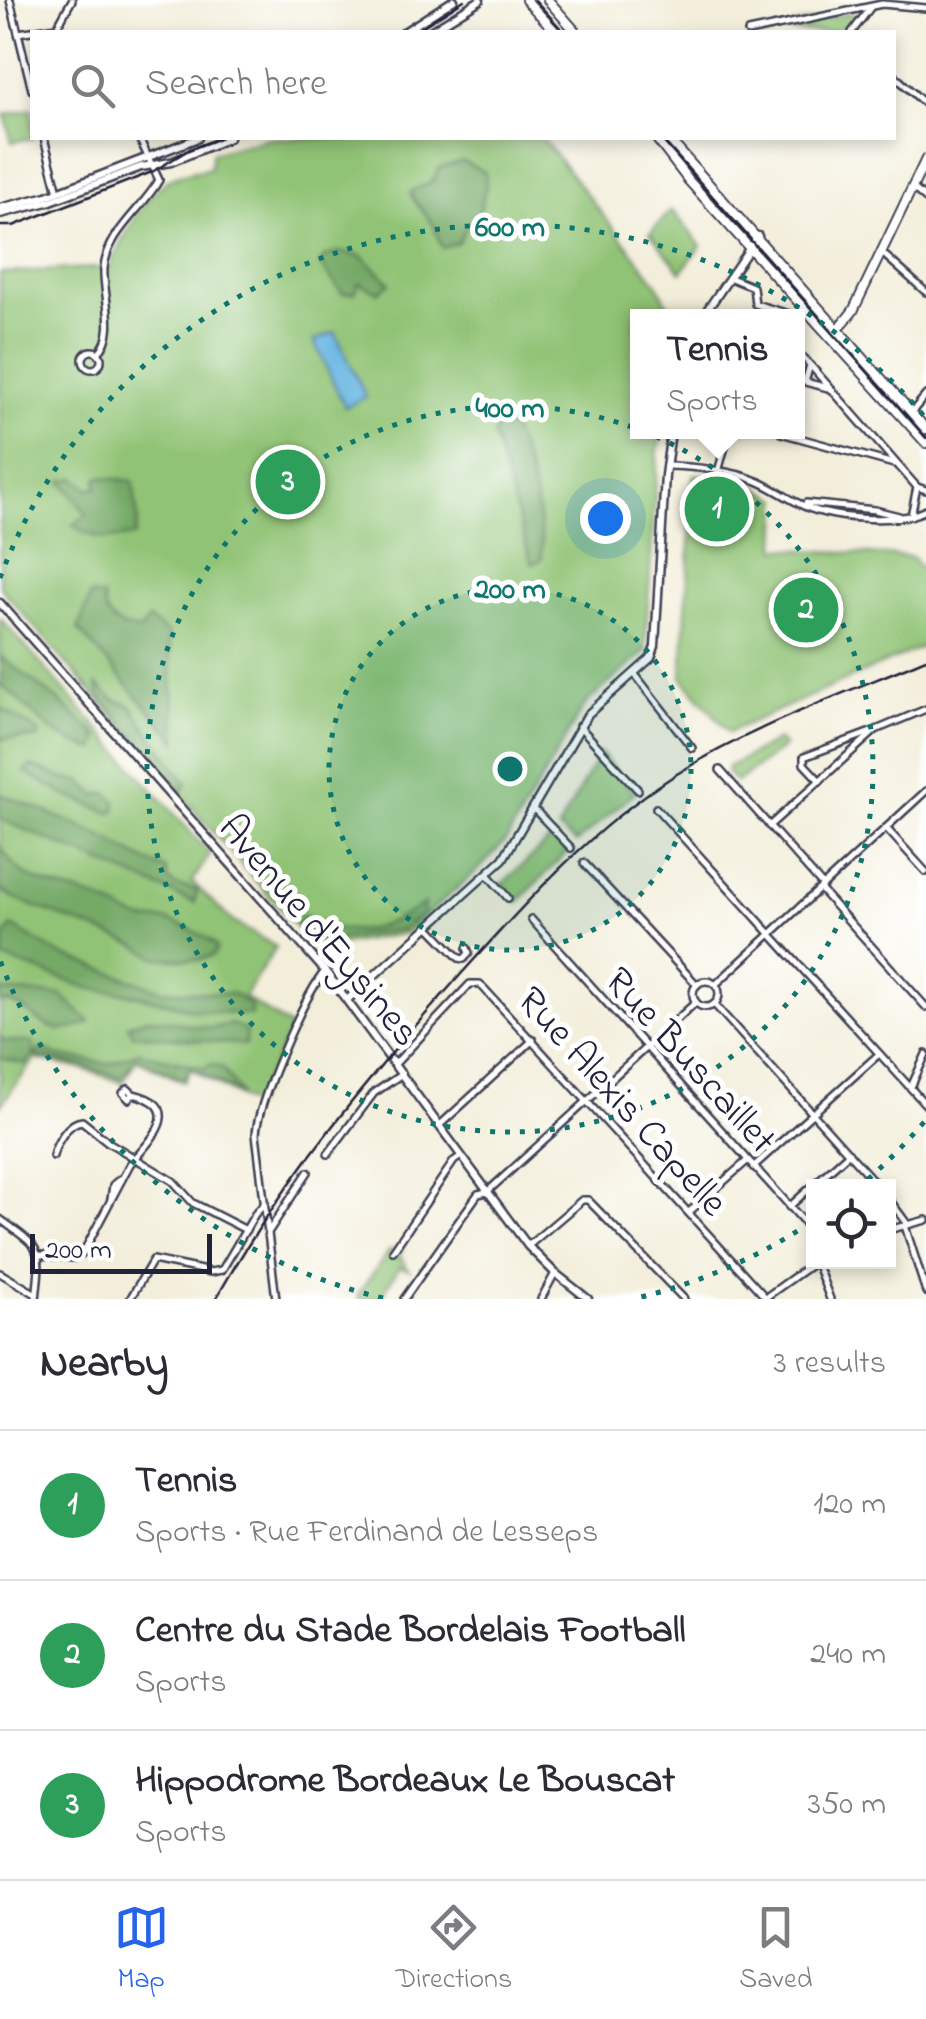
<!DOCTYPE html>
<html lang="en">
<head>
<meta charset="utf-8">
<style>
  :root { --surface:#fff; --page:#f7f7f7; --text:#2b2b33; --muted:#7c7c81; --line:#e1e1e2; --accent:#2563eb }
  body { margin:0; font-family:"Indie Flower",sans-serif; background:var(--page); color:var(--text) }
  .controls { position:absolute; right:30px; bottom:30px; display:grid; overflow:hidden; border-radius:0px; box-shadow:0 5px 15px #0003 }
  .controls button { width:90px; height:90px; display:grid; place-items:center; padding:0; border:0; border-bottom:2px solid var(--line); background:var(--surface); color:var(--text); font:50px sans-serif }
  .scale { position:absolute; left:30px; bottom:25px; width:182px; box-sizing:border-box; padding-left:10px; border:5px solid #22223b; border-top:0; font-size:28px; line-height:35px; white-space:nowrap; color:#22223b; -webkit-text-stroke:8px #fff; paint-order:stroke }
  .you { position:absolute; left:605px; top:518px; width:35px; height:35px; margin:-25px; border:8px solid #fff; border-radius:50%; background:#1a73e8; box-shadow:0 0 0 15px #1a73e833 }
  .badge { display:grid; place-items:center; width:65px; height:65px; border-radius:50%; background:var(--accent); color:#fff; font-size:32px; font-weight:700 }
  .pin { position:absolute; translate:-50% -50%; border:5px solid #fff; box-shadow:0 2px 10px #0006 }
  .popup { position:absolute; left:630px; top:309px; width:175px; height:130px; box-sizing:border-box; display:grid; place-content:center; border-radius:0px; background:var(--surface); filter:drop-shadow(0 2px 8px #0005); font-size:32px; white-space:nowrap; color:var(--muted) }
  .popup b { font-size:38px; color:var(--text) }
  .popup::after { content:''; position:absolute; left:50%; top:100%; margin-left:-20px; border:20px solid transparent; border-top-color:var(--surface) }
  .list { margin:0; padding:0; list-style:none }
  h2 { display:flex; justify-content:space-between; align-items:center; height:130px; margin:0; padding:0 40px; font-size:42px }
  h2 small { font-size:32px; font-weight:400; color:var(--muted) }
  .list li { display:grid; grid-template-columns:65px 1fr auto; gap:30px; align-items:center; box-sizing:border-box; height:150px; padding:0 40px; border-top:2px solid var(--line) }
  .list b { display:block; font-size:38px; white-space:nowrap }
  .list p { margin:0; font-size:32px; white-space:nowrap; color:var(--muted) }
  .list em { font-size:32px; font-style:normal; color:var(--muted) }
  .icon { flex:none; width:55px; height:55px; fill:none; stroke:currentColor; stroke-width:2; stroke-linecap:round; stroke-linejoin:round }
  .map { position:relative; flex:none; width:926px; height:1299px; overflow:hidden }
  .search { position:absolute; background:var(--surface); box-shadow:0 5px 15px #0003; left:30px; right:30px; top:30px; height:110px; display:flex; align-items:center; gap:25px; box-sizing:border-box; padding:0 35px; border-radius:0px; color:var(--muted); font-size:38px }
  .sheet { height:580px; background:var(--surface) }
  nav { display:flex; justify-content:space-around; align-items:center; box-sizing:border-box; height:140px; border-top:2px solid var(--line); background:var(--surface); font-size:28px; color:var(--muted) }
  nav a { display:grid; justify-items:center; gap:5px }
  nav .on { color:var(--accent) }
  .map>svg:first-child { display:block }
</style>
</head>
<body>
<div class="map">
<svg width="926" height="1299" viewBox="0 0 926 1299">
  <rect width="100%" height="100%" fill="#fff"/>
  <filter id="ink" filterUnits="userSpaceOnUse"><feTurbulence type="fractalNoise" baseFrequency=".01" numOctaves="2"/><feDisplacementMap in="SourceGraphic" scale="20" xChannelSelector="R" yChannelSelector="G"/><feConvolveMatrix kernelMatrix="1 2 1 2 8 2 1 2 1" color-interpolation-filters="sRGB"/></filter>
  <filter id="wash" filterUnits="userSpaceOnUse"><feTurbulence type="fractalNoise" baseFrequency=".0048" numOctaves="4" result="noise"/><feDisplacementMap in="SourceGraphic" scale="40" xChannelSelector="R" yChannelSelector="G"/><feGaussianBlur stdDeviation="2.25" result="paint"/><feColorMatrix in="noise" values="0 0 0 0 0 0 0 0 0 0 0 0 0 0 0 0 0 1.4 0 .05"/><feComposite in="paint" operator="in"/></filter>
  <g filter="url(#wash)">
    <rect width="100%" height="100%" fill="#f3eeda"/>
    <g fill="#90c374" stroke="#597258" stroke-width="2.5">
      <polygon points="849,13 854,14 857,21 848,32 791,32 794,25"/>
      <polygon points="32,109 34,138 12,142 5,115"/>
      <path d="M268 138H542L656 282 674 316H637V432H662L658 450 645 652 585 704 507 839 481 867 406 933 315 949 0 587V273L110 267C120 241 145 194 170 179 180 173 198 171 210 168L212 153Z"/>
      <polygon points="672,210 701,246 681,272 650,233"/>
      <polygon points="694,475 749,483 779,499 777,548 912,557 926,576 926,645 729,732 682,677"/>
      <polygon points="0,618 210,854 192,882 232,921 276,947 244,997 291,1028 254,1106 191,1069 184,1082 136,1059 123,1083 83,1069 35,1059 0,1106"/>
      <polygon points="778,740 784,747 736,782 727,772 728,767"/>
      <polygon points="600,753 635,792 576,843 558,829"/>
      <polygon points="554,836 568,851 518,902 502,884"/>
      <polygon points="397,1247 402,1251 398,1254 409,1270 399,1267 380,1299 359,1299 358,1294 390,1250 394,1252"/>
    </g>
    <g fill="#74a966" stroke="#4b6650" stroke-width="2.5">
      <path d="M462 161 485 172 486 185 478 219 466 227 458 243 443 248C439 243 438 237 436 231 431 216 416 207 410 193 424 181 431 191 439 168Z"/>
      <polygon points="339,252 362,256 390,283 378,292 359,283 354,293 342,293 320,264 324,257"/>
      <path d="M497 427H511C530 468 542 514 542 559L532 564 493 435Z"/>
      <path d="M101 477 133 481 138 519 135 536C109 540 95 541 73 525L87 515 62 481 76 478 87 488H97V479Z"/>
      <path d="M91 595 103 597C104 621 119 628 141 630L149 619 168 634 177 741 78 629Z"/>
      <path d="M0 656 59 701 99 737 95 750C46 737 37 713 0 684Z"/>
      <polygon points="97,685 111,698 131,706 187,784 182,792 98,694"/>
      <polygon points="0,707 39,732 38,738 0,739"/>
      <path d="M29 766C50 769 59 782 81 781L96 795 106 793 116 801 115 810 111 813 65 795 25 772Z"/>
      <path d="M0 794C35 807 70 821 103 837 125 848 142 862 166 869L168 880 177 886 197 890 195 903 0 819Z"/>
      <path d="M0 845C22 887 53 884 91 897 108 902 123 914 141 919 149 922 156 919 164 920 175 921 212 938 217 948L214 955 200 960 158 958 135 945 15 899 0 889Z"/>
      <path d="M424 904 423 913 403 929 315 943 297 924 301 915C354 940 376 933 424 904Z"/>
      <polygon points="12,926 59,954 161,990 234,994 251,1006 251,1015 195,1010 136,995 88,988 3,958 5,937"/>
      <path d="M0 991 61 995 90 1022C40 1047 36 1001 0 1002Z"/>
      <path d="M146 1018C179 1018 198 1034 232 1024L246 1031 245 1045 133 1034 128 1025Z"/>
      <polygon points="0,1037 5,1041 33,1042 35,1054 25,1064 0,1058"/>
      <polygon points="41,1048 56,1055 109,1064 138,1052 205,1068 212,1064 222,1067 241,1095 191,1068 183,1080 136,1058 121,1078 85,1066 36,1056"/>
    </g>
    <polygon fill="#67b6e2" stroke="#446c8e" stroke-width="2.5" points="335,332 366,397 345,407 314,341"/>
  </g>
  <g filter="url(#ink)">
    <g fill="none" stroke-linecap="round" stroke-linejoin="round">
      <defs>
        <g id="minor">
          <polyline points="10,0 32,90"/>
          <polyline points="748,32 882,4 926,8"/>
          <polyline points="852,32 870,8"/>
          <polyline points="18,33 57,27 72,0"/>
          <polyline points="894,75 926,105"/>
          <polyline points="44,138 58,192"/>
          <polyline points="913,188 926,199"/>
          <polyline points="881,252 926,292"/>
          <polyline points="731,278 753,287 755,304 796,316 804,311"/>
          <circle cx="92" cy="360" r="9"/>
          <path d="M98 353C119 334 102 293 104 268 108 231 143 209 159 180L140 140"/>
          <polyline points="797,356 804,358 917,487 926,490"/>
          <polyline points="810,365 805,382 828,388"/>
          <polyline points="911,413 926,395"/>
          <polyline points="781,433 894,464"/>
          <path d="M666 466C691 466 735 471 757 481 772 487 784 496 798 503 827 519 896 525 926 510"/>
          <polyline points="718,472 729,432"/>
          <polyline points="806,503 875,510 899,516"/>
          <polyline points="911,516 917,487"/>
          <polyline points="634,673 692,748"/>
          <polyline points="579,726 638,790"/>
          <polyline points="720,770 823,886"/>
          <polyline points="820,781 804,764 804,757 871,732"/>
          <polyline points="656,808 926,1105"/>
          <polyline points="534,809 571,848"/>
          <polyline points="769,826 876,730 926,709"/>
          <polyline points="886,828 926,872"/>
          <polyline points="584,863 697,985"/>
          <polyline points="487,874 508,898"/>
          <polyline points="820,889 926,1007"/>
          <polyline points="531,919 814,1233"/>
          <polyline points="429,927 459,958 464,959 469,953 467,948"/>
          <circle cx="706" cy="994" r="13"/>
          <polyline points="715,985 926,791"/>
          <polyline points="714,1004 878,1186"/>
          <polyline points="395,1064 470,984 480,984 766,1298"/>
          <polyline points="911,1087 926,1054"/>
          <polygon points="128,1089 133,1094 129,1099 123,1093"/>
          <polyline points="440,1125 533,1040"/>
          <polyline points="328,1154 374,1093 402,1074"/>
          <path d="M53 1156C56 1143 68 1122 82 1121L108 1142 173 1181 193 1203 246 1230"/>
          <polyline points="753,1167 879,1054"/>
          <polyline points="888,1198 908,1225"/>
          <polyline points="111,1199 113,1185 120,1179"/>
          <polyline points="789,1207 849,1153"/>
          <polyline points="689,1212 747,1161"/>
          <path d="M0 1219C42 1250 42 1246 36 1299"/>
          <polyline points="905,1226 926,1292"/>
          <polyline points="888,1230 926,1220"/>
          <polyline points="269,1231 308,1172"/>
          <polyline points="528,1246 582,1200 588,1200 684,1299"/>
          <polyline points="393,1251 454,1161 461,1156"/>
          <path d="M40 1255 74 1258 83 1253 130 1164C152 1139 186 1106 133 1094"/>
          <polyline points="816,1262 830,1299"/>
          <polyline points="0,1273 36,1294"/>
          <polyline points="766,1297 815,1262"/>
          <polyline points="130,1299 153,1260 211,1272 222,1270 255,1214 265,1203"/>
          <path d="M276 1299 256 1134C258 1102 304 996 325 971"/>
          <polyline points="404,1299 478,1194 487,1192 696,1002"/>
          <polyline points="541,1299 555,1273"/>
        </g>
        <g id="tertiary">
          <polyline points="404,32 454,0"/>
          <polyline points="429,32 480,0"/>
          <polyline points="0,208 47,196 198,138"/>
          <polyline points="0,214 48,202 141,167 171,162 229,138"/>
          <polyline points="703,316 758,236"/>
          <polyline points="0,603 325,971 528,1246 555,1273 588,1299"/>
          <polyline points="347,1000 503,859 588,714 651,658 655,646 665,475 671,432"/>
        </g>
        <g id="secondary">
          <polyline points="526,0 556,32"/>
          <polyline points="548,0 576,32"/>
          <polyline points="656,138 689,181 926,443"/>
          <polyline points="668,138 926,429"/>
          <polyline points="836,332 853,311 926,159"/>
        </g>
      </defs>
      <use href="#minor" stroke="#414153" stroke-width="10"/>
      <use href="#tertiary" stroke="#414153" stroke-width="11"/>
      <use href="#secondary" stroke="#414153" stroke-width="12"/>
      <use href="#minor" stroke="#fff" stroke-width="5"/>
      <use href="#tertiary" stroke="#fff" stroke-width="6"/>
      <use href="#secondary" stroke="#fff" stroke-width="8"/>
      <g stroke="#22223b" stroke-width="2.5">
        <polyline points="535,0 564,32"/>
        <polyline points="414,32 464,0"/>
        <polyline points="660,138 926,438"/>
        <polyline points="0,226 13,226 152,172 190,149 220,138"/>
      </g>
      <path stroke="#22223b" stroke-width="2.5" d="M216 1299C284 1178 370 1076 462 973 527 901 590 830 672 777 751 727 840 695 926 659"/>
    </g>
  </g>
  <circle cx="510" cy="769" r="181" fill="#0f766e" fill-opacity=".12"/>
  <g fill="none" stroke="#0f766e" stroke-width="5" stroke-dasharray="5 10">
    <circle cx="510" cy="769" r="181"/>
    <circle cx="510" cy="769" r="363"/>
    <path d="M924 1122A544 544 0 0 1 860 1186M810 1223A544 544 0 0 1 637 1298M383 1298A544 544 0 0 1 0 960M0 578A544 544 0 0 1 924 416"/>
  </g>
  <g text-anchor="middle" stroke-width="10" stroke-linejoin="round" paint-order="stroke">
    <g font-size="40" fill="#22223b" stroke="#fff">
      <text transform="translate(321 929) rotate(50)" y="14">Avenue d'Eysines</text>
      <text transform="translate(692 1059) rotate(48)" y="14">Rue Buscaillet</text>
      <text transform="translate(624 1100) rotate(48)" y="14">Rue Alexis Capelle</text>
    </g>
  </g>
  <circle cx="510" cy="769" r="15" fill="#0f766e" stroke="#fff" stroke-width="5"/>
  <g font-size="30" text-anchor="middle" font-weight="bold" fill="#0f766e" stroke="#fff" stroke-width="10" stroke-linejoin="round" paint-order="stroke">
    <text x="510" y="236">600 m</text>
    <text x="510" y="417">400 m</text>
    <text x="510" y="598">200 m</text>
  </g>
</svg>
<div class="controls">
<button><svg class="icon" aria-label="locate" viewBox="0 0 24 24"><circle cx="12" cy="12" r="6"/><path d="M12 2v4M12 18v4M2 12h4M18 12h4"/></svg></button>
</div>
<div class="scale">200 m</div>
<div class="you"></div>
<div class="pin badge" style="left:717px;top:509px;background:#2e9e5b">1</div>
<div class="popup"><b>Tennis</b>Sports</div>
<div class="pin badge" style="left:806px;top:610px;background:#2e9e5b">2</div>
<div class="pin badge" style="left:288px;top:482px;background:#2e9e5b">3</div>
<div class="search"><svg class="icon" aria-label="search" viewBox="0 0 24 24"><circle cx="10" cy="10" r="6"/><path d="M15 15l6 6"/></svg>Search here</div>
</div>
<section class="sheet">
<h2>Nearby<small>3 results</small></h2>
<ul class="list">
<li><span class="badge" style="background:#2e9e5b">1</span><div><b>Tennis</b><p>Sports · Rue Ferdinand de Lesseps</p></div><em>120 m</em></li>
<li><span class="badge" style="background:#2e9e5b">2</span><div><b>Centre du Stade Bordelais Football</b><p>Sports</p></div><em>240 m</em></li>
<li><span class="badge" style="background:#2e9e5b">3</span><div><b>Hippodrome Bordeaux Le Bouscat</b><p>Sports</p></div><em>350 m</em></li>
</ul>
</section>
<nav>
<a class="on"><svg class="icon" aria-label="map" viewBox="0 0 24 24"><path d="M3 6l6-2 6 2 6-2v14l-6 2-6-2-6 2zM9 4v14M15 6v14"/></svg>Map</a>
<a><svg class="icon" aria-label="directions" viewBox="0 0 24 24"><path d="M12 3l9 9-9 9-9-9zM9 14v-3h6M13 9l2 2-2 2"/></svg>Directions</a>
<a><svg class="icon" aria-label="saved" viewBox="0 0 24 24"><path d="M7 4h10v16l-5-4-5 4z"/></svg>Saved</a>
</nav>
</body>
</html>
